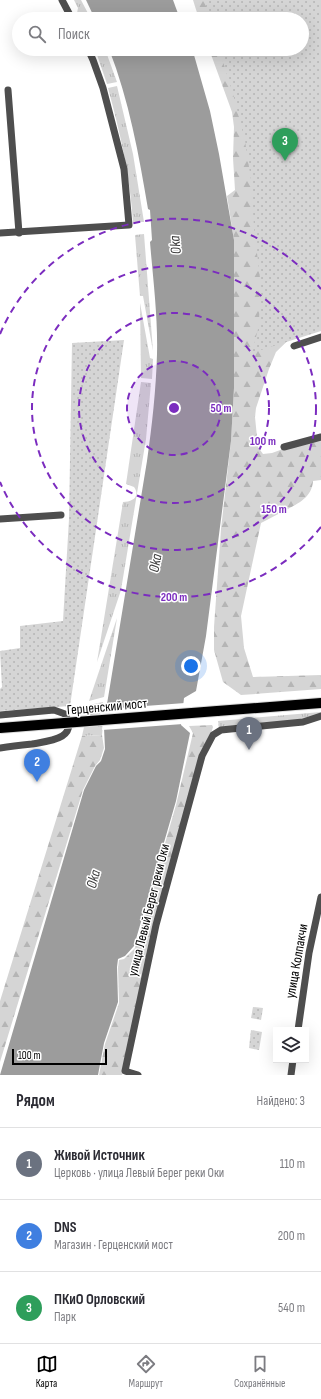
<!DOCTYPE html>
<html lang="ru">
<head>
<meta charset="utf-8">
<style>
  :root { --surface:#fff; --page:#f2f2f3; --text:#2b2b33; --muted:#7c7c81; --line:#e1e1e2; --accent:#000 }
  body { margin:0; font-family:"Sofia Sans Condensed",sans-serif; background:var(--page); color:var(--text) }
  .controls { position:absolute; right:12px; bottom:12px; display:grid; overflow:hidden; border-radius:0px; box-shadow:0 4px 16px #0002 }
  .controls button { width:36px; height:36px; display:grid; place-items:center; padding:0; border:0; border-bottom:1px solid var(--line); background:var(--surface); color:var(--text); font:20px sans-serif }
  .scale { position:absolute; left:12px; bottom:10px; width:95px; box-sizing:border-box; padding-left:4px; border:2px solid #000; border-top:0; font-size:11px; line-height:14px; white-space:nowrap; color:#000; -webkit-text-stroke:3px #fff; paint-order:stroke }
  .you { position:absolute; left:191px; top:666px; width:14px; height:14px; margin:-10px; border:3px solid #fff; border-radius:50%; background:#1a73e8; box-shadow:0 0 0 6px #1a73e833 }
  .badge { display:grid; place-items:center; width:26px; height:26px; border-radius:50%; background:var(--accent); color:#fff; font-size:13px; font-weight:700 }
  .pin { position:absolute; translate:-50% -33px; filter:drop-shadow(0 1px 2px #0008) }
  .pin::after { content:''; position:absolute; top:21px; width:14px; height:12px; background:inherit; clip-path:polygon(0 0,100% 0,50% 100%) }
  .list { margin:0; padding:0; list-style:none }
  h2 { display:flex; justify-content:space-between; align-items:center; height:52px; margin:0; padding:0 16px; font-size:17px }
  h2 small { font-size:13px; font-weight:400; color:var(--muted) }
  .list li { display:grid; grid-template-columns:26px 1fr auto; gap:12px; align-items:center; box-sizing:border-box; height:72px; padding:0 16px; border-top:1px solid var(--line) }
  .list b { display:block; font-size:15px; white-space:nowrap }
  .list p { margin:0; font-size:13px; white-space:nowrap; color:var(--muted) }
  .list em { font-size:13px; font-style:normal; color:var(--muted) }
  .icon { flex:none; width:22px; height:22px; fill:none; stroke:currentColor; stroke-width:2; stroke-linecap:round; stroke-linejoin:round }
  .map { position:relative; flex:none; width:321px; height:1075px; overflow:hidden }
  .search { position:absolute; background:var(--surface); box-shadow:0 4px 16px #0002; left:12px; right:12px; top:12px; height:44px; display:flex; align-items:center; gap:10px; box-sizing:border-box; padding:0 14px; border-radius:22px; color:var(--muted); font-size:15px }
  .sheet { height:268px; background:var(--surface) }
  nav { display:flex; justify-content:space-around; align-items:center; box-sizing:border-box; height:56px; border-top:1px solid var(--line); background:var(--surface); font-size:11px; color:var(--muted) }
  nav a { display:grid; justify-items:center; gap:2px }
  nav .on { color:var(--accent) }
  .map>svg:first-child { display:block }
</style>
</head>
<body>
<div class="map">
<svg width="321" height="1075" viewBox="0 0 321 1075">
  <defs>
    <pattern id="grass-tufts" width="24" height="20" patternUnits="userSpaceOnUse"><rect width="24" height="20" fill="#d5d5d5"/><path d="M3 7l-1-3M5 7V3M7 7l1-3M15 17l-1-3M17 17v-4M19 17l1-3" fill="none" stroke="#b5b5b5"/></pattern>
    <pattern id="forest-firs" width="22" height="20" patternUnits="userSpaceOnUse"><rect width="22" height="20" fill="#d5d5d5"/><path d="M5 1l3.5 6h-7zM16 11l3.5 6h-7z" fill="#b5b5b5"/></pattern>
    <pattern id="park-dots" width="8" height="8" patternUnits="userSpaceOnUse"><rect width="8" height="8" fill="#d5d5d5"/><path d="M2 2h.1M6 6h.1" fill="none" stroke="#b5b5b5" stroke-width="1.8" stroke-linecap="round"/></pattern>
  </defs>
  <rect width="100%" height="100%" fill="#fff"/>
  <g fill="url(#grass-tufts)">
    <polygon points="74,0 81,0 91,19 80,19 77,13 78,8"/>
    <polygon points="95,49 105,49 117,82 107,84"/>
    <path d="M117 86 133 154 144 222H133C130 176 120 132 108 88Z"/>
    <polygon points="144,234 153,351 143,296 140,296 135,235"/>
    <polygon points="140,303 150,358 153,359 152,379 141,378"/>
    <path d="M141 382 151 383 146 439 121 590 97 662 123 502C132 502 141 497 134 487L126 484Z"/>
    <polygon points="117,618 104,697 89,701"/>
    <polygon points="103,702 100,714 104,714 102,735 82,736 89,705"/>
    <polygon points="321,712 321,714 305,720 219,728 218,721"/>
  </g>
  <g fill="url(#forest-firs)">
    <polygon points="193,0 245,0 241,19 199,19"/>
    <path d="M209 49H302L303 326 276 352 269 369 256 408 255 417 258 447 263 454 272 453 294 445 321 441V480L313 481C312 498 297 504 284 511 276 515 269 519 261 523L241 616 244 648 253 677 321 675V689L241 695 223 682 214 650V627L221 529 231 441 234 388V240L227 196 235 190 233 158 234 127 232 112Z"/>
    <polygon points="212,725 213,727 154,925 122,1075 99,1075 105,1044 119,1003 118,968 119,960 124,959 135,948 176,805 193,733 189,726"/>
    <polygon points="102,735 104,748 100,760 95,766 83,790 0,1062 0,1001 82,736"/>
  </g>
  <g fill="url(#park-dots)">
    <polygon points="204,0 321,0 321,331 252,353 259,325 260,278 254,228 251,180 245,141 233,94 219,49 302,49 302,19 210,19"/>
    <polygon points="124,340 70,706 0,711 0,689 2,687 0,651 20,648 20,626 63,621 69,519 72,343"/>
    <polygon points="253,1007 263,1008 261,1020 251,1018"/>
    <polygon points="251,1030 262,1032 259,1050 249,1048"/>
  </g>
  <g fill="#9c9c9c">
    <polygon points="86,0 173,0 180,19 95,19"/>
    <path d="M109 49H190L194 55 210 111 219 154 234 240V388L231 441 206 636 196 691 184 698 181 725 190 733 176 801 134 946 125 956 118 959 117 967 118 1002 104 1043 98 1075H0L84 790 96 766 101 761 105 749 104 728 107 704 147 461C152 426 156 390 157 354 158 317 153 279 150 242L152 240 150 210 148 209C139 155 129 100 109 49Z"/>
  </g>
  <polygon fill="#fff" points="185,703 183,724 102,730 105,709"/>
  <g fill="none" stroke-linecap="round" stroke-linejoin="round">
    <defs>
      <polyline id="primary" points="217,711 321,703"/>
    </defs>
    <use href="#primary" stroke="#dbdbdb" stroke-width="12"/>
    <g stroke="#4e4e4e" stroke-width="7">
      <polyline points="62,0 72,19"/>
      <polyline points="8,90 19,233"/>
      <polyline points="0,233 129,225 124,169 103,88 93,60 88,49"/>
      <polyline points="294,346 321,337"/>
      <polyline points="284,447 321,437"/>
      <polyline points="0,519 61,515"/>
      <path d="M0 715 54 710 65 714C79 739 49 741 32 744 21 745 11 746 0 748"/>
      <polyline points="298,1030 309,953 321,897"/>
      <polyline points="138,1075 125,1071 156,925 202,756 213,735 221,730 303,722 321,716"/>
      <polyline points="291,1075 293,1060"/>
    </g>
    <use href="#primary" stroke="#000" stroke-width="10"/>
    <defs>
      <polyline id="primary-bridge" points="0,728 217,711"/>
    </defs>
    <use href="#primary-bridge" stroke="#dbdbdb" stroke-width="12" stroke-linecap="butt"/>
    <use href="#primary-bridge" stroke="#000" stroke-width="10"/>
  </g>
  <circle cx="174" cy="408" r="47" fill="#7b2cbf" fill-opacity=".12"/>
  <g fill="none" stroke="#7b2cbf" stroke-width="2" stroke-dasharray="7 5">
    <circle cx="174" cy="408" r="47"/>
    <circle cx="174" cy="408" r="95"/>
    <circle cx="174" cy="408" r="142"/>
    <path d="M321 527A189 189 0 0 1 0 482M0 334A189 189 0 0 1 321 289"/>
  </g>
  <g text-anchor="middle" stroke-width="3" stroke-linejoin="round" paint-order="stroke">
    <g font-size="14" fill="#000" stroke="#fff">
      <text transform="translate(107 706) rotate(-5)" y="5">Герценский мост</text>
      <text transform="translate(148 910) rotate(-76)" y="5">улица Левый Берег реки Оки</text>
      <text transform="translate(296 961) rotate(-80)" y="5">улица Колпакчи</text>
    </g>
    <g font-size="15" font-style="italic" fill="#3d3d3d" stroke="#fff">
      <text transform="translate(175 245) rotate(-96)" y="5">Oka</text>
      <text transform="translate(155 563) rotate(-80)" y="5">Oka</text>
      <text transform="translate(93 879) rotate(-75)" y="5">Oka</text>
    </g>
  </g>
  <circle cx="174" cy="408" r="6" fill="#7b2cbf" stroke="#fff" stroke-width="2"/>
  <g font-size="12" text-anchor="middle" font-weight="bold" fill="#7b2cbf" stroke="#fff" stroke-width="3" stroke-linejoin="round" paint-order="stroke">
    <text x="221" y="412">50 m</text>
    <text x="263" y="445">100 m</text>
    <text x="274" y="513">150 m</text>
    <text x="174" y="601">200 m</text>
  </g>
</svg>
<div class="controls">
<button><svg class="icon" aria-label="layers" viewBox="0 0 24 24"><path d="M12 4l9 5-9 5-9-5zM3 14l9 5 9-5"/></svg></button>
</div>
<div class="scale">100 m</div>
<div class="you"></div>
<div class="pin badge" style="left:249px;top:750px;background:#6b7280">1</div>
<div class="pin badge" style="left:37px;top:782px;background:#3f7fe0">2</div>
<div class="pin badge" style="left:285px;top:161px;background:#2e9e5b">3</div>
<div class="search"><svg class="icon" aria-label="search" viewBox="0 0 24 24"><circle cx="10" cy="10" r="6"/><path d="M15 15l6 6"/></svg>Поиск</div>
</div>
<section class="sheet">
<h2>Рядом<small>Найдено: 3</small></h2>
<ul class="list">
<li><span class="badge" style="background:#6b7280">1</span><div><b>Живой Источник</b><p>Церковь · улица Левый Берег реки Оки</p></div><em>110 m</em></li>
<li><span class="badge" style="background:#3f7fe0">2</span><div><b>DNS</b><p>Магазин · Герценский мост</p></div><em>200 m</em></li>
<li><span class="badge" style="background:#2e9e5b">3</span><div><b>ПКиО Орловский</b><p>Парк</p></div><em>540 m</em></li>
</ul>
</section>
<nav>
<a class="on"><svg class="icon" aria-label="map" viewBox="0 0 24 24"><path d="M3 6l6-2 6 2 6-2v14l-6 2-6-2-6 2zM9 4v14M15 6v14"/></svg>Карта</a>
<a><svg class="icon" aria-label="directions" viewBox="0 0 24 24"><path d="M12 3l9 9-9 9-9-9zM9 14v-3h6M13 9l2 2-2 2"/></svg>Маршрут</a>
<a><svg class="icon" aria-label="saved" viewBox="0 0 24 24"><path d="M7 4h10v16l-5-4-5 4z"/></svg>Сохранённые</a>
</nav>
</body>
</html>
